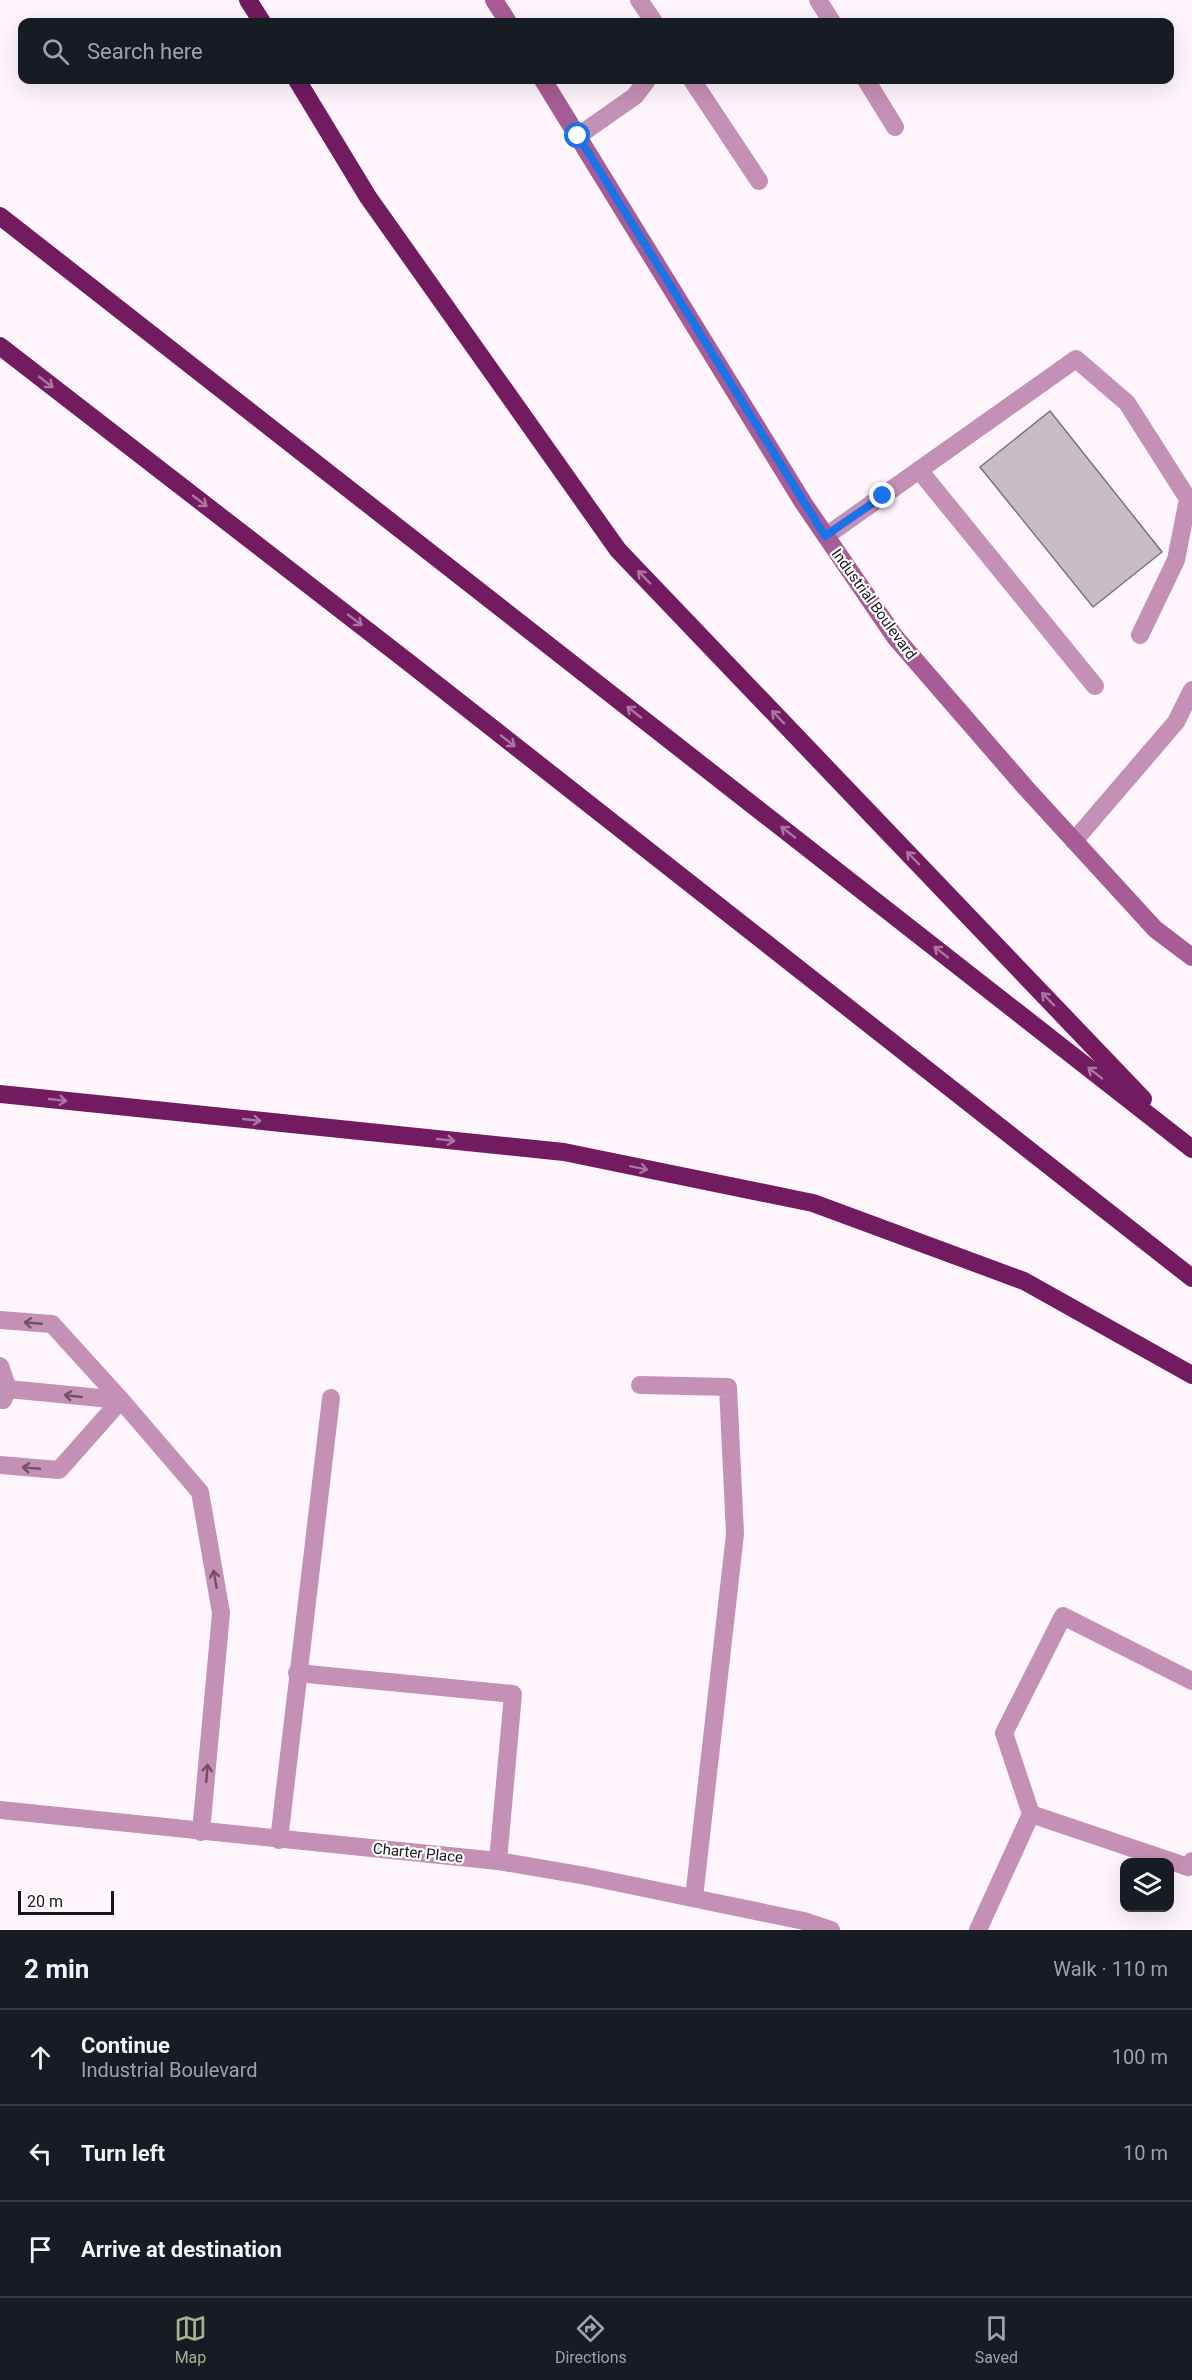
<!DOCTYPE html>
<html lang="en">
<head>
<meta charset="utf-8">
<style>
  :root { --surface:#171b24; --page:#242831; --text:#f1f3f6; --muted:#9ea1a6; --line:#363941; --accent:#a4b18e }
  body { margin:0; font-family:Roboto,sans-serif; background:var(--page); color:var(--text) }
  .controls { position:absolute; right:18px; bottom:18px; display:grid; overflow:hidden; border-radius:12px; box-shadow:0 6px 24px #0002 }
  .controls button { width:54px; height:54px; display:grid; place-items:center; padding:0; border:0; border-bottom:2px solid var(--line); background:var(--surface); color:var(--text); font:30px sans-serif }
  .scale { position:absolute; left:18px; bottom:15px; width:96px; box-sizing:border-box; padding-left:6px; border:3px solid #1a1518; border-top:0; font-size:16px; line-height:21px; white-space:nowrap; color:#1a1518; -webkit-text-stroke:4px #fff; paint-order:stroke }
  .stop { position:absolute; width:18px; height:18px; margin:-14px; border:4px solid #1a73e8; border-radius:50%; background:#fff }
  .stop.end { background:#1a73e8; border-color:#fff; box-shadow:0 2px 6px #0008 }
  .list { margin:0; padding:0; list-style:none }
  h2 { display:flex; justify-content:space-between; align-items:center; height:78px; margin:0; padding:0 24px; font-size:26px }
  h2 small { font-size:20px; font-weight:400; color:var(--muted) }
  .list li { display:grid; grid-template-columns:39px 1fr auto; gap:18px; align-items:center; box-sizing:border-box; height:96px; padding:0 24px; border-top:2px solid var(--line) }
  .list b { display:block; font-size:22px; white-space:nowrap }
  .list p { margin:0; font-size:20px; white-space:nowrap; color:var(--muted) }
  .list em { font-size:20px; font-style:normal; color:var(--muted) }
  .icon { flex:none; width:33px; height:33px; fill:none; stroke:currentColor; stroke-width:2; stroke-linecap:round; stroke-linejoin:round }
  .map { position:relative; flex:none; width:1192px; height:1930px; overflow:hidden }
  .search { position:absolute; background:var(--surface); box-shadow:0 6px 24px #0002; left:18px; right:18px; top:18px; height:66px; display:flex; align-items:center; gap:15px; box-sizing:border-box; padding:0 21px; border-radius:12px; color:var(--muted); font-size:22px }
  .sheet { height:366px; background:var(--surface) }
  nav { display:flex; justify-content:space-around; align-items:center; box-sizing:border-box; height:84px; border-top:2px solid var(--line); background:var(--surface); font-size:16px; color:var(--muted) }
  nav a { display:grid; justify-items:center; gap:3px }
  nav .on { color:var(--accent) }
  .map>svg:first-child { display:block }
</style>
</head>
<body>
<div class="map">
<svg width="1192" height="1930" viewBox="0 0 1192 1930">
  <rect width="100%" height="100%" fill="#fef6fc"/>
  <polygon fill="#c9bdc5" stroke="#7d7279" stroke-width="1.5" points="1050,411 1162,552 1093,607 980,467"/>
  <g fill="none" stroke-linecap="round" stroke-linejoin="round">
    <g stroke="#c590b6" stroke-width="18">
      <polyline points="639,0 654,22"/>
      <polyline points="818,0 832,22"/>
      <polyline points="692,80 759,181"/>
      <polyline points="866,80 895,127"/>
      <polyline points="578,136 635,96 647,80"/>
      <polyline points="919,470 1095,686"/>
      <polyline points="826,536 1076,359 1127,403 1188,499 1176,560 1140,635"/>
      <polyline points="1074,841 1176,722 1192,690"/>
      <polyline points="0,1320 52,1324 121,1400 59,1470 0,1465"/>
      <polyline points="0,1366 8,1389 3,1400"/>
      <polyline points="640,1385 728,1387 735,1534 694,1898"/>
      <polyline points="0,1396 8,1389 121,1400 200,1492 221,1613 201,1832"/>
      <polyline points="297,1673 513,1694 498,1861"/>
      <polyline points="1031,1814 1188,1867 1192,1861"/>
      <polyline points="279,1840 331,1398"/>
      <polyline points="978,1930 1031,1814 1004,1733 1063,1616 1192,1681"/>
    </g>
    <polyline stroke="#c590b6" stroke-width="18" points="0,1810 498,1861 586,1876 804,1921 831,1930"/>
    <g stroke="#a85c95" stroke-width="18">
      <polyline points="494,0 508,22"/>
      <polyline points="543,80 804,504 895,637 1025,787 1155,929 1192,957"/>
    </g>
    <g stroke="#721b61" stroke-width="18">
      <polyline points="248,0 262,22"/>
      <polyline points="297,80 368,197 618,550 1143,1099"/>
      <polyline points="0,216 1192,1149"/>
      <polyline points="0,346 412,665 1192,1278"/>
      <polyline points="0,1094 564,1152 813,1203 1024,1281 1192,1375"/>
    </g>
  </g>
  <defs><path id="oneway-shaft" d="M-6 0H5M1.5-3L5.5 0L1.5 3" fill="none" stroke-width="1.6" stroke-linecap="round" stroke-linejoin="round" transform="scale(1.5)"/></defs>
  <g stroke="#aa76a0">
    <use href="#oneway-shaft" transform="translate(46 382) rotate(38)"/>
    <use href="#oneway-shaft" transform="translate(200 501) rotate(38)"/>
    <use href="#oneway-shaft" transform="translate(644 577) rotate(-134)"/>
    <use href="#oneway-shaft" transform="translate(355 620) rotate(38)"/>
    <use href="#oneway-shaft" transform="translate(634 712) rotate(-142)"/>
    <use href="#oneway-shaft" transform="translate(778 717) rotate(-134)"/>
    <use href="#oneway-shaft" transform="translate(508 741) rotate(38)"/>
    <use href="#oneway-shaft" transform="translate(788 832) rotate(-142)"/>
    <use href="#oneway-shaft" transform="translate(913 858) rotate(-134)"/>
    <use href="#oneway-shaft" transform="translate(941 952) rotate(-142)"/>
    <use href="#oneway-shaft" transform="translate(1048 999) rotate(-134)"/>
    <use href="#oneway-shaft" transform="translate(1095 1073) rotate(-142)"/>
    <use href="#oneway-shaft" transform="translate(58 1100) rotate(6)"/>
    <use href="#oneway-shaft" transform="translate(252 1120) rotate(6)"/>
    <use href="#oneway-shaft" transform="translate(446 1140) rotate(6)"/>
    <use href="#oneway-shaft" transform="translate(639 1168) rotate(12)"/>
  </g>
  <g stroke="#705267">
    <use href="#oneway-shaft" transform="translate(33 1323) rotate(-175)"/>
    <use href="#oneway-shaft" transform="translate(73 1396) rotate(-174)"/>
    <use href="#oneway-shaft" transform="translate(31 1468) rotate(-175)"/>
    <use href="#oneway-shaft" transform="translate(215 1579) rotate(-100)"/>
    <use href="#oneway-shaft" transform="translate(207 1773) rotate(-85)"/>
  </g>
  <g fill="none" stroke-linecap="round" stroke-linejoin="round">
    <polyline stroke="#1a73e8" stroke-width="8" points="578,136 825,536 883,496"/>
  </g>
  <g text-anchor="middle" stroke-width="4.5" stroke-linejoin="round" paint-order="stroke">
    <g font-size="15" fill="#1a1518" stroke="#fff">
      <text transform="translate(874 604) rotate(54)" y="5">Industrial Boulevard</text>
      <text transform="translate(418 1853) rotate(6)" y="5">Charter Place</text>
    </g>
  </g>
</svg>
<div class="controls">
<button><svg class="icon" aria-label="layers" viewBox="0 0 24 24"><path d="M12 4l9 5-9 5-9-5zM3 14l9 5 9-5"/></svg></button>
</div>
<div class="scale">20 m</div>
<div class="stop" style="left:578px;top:136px"></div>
<div class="stop end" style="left:883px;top:496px"></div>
<div class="search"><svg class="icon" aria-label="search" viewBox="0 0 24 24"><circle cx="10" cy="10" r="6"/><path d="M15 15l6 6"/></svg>Search here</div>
</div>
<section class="sheet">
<h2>2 min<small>Walk · 110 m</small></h2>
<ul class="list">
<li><svg class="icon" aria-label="ahead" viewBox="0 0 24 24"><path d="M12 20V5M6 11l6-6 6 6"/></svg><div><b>Continue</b><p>Industrial Boulevard</p></div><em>100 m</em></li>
<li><svg class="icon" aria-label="left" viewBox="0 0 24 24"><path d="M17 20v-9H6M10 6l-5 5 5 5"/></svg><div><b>Turn left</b></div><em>10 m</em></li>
<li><svg class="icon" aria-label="arrive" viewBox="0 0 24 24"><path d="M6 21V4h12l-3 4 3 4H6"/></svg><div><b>Arrive at destination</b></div></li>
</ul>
</section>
<nav>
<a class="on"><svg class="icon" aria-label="map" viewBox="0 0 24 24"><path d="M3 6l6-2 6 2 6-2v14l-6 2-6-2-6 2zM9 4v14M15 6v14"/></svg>Map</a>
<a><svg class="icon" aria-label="directions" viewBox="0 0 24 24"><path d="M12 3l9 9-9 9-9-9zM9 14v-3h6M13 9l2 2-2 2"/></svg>Directions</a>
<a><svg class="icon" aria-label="saved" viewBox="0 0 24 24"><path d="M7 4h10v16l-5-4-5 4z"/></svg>Saved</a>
</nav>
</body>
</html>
